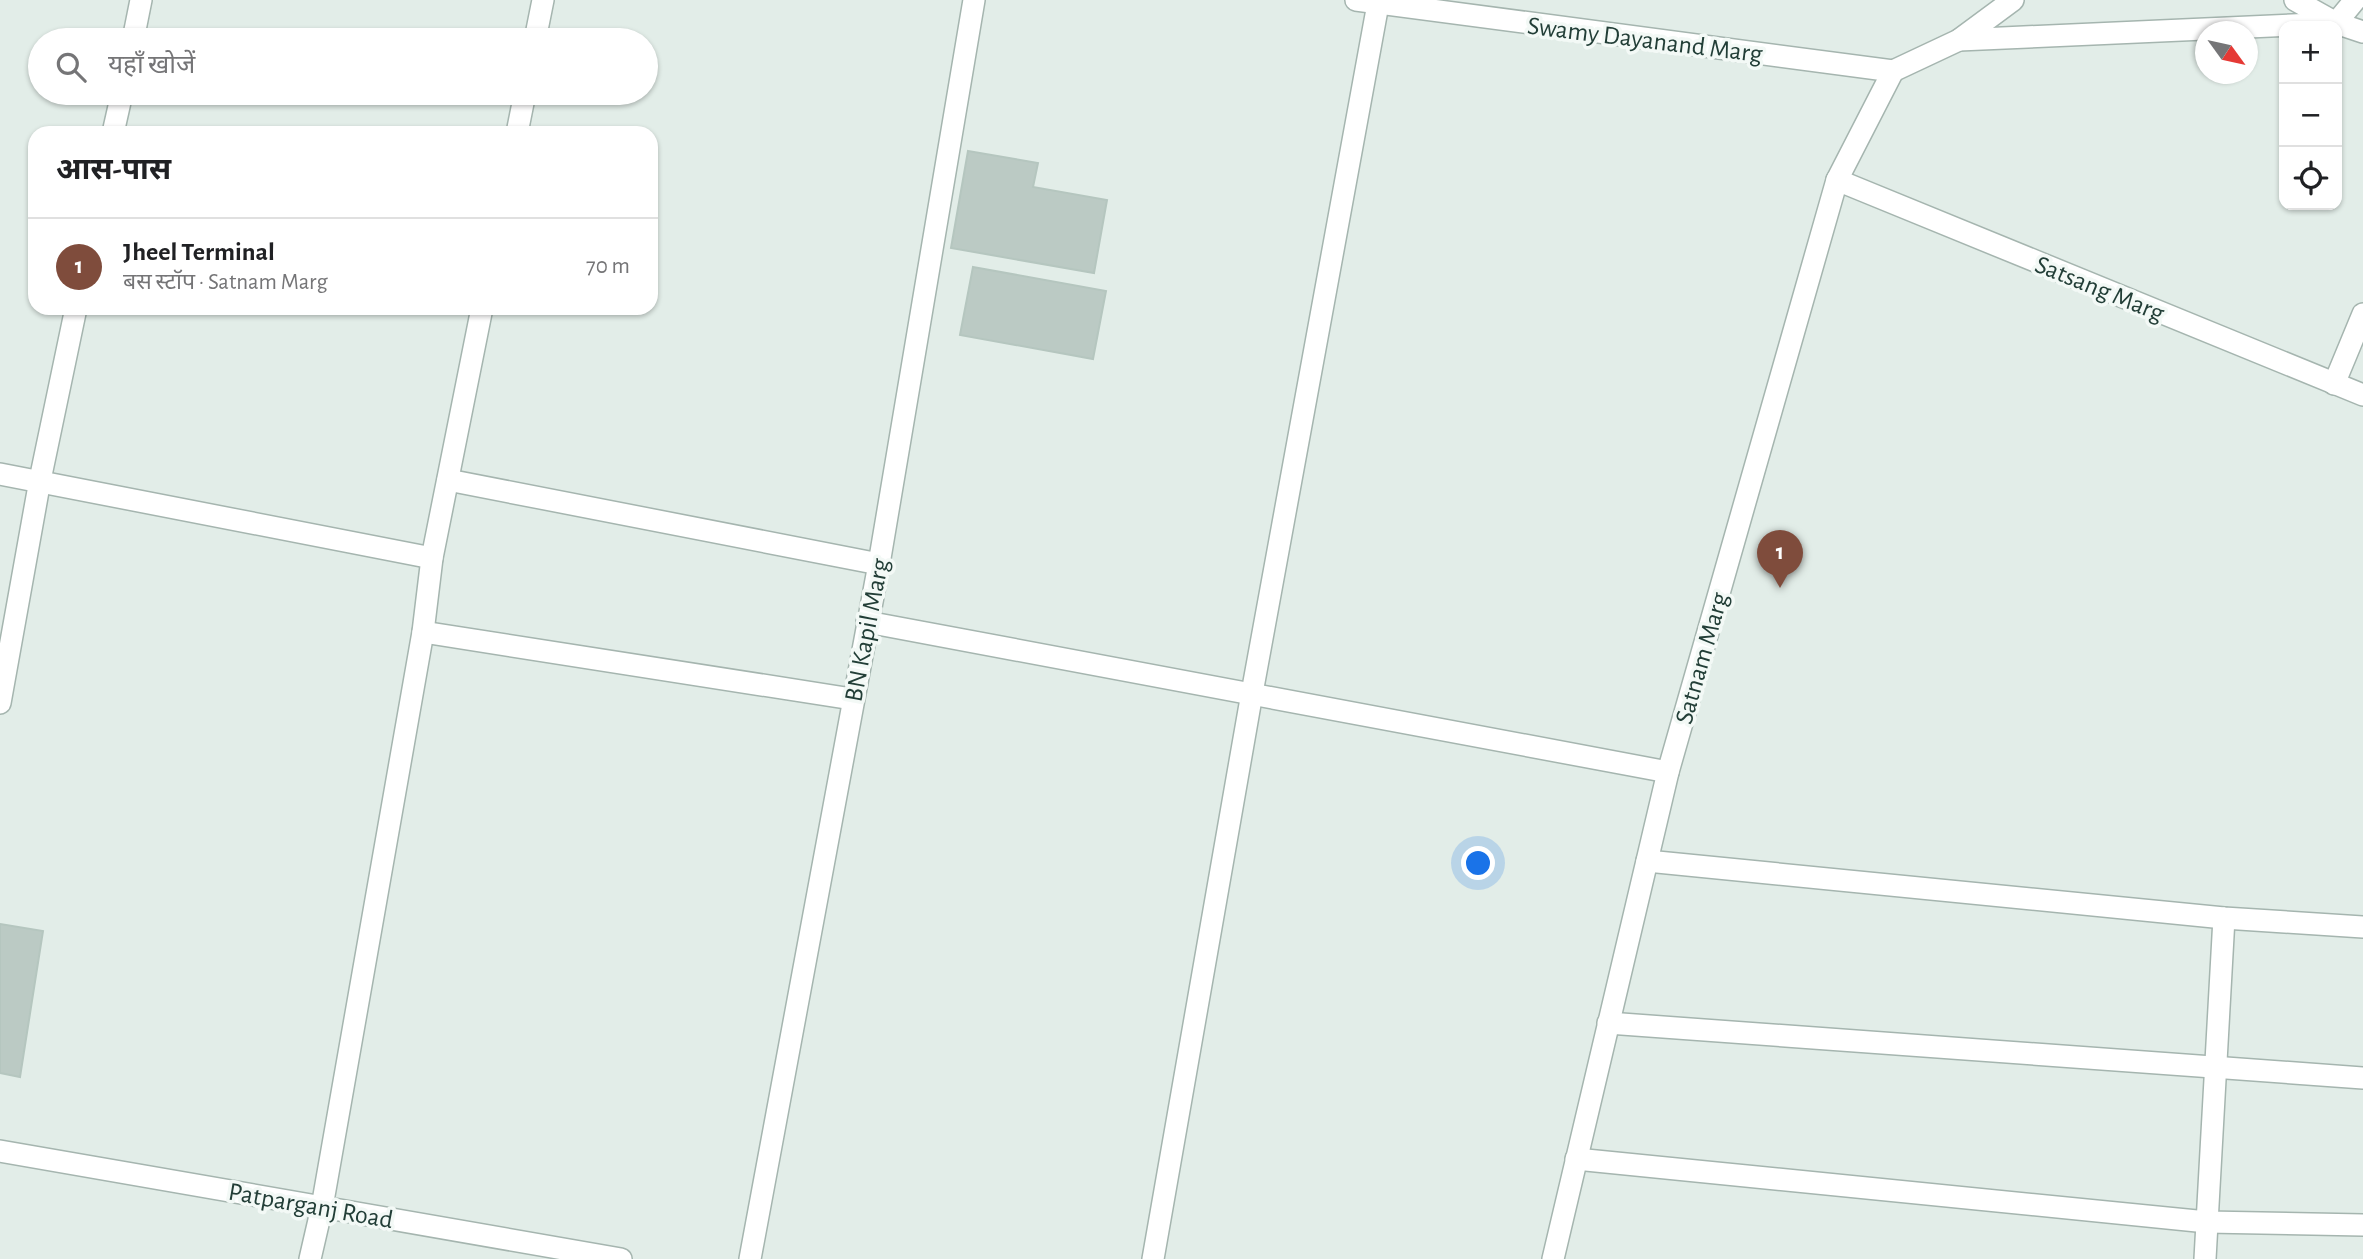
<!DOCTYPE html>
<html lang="hi">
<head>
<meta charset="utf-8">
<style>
  :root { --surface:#fff; --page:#f6f6f6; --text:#202124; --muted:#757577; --line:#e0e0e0; --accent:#7f4c3c }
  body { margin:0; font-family:"Alegreya Sans","Noto Sans Devanagari",sans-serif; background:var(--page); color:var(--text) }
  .controls { position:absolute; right:21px; top:21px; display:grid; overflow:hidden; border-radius:14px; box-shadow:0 2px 5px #0004 }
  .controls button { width:63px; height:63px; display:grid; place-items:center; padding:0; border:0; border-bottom:2px solid var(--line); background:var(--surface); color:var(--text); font:35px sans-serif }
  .compass { position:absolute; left:2195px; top:21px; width:63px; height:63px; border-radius:50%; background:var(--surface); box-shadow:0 2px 5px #0004; rotate:123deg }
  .you { position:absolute; left:1479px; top:864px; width:24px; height:24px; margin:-18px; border:5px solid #fff; border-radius:50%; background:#1a73e8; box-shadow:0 0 0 10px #1a73e833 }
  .badge { display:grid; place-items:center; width:46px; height:46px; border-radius:50%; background:var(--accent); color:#fff; font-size:23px; font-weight:700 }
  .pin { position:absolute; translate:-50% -58px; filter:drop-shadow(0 2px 4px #0008) }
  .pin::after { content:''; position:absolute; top:37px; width:24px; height:21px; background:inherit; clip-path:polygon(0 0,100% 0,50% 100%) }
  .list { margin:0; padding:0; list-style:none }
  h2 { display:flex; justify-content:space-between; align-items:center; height:91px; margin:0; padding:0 28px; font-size:30px }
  h2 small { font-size:23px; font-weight:400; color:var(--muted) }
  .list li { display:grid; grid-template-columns:46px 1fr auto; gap:21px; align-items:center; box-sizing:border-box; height:98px; padding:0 28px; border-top:2px solid var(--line) }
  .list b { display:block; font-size:26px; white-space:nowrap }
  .list p { margin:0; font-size:23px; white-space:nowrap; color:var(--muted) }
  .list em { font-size:23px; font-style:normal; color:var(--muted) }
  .icon { flex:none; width:38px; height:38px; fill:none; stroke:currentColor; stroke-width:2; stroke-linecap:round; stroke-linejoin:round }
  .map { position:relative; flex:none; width:2363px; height:1259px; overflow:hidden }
  .search { position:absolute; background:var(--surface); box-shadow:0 2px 5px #0004; left:28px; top:28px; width:630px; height:77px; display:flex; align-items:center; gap:18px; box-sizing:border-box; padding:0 24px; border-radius:38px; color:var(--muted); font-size:26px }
  .panel { position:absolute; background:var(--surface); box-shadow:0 2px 5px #0004; left:28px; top:126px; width:630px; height:189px; border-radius:21px }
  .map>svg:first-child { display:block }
</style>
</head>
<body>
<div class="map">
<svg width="2363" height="1259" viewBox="0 0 2363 1259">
  <rect width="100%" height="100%" fill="#e2ede8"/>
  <g fill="#bbcac4" stroke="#b5c6bf" stroke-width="2">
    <polygon points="360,30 424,40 358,40"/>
    <polygon points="968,151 1038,163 1033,187 1107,200 1094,273 951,248"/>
    <polygon points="973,267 1106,291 1093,359 960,335"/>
    <polygon points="0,924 43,931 20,1077 0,1073"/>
  </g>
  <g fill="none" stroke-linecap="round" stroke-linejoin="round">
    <defs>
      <g id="minor">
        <polyline points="2295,0 2336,23 2355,0"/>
        <polyline points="133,40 141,0"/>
        <polyline points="535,40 543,0"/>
        <polyline points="1959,40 2336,23 2363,32"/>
        <polyline points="113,133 122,93"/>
        <polyline points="517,133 525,93"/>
        <polyline points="1837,180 2363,395"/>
        <polyline points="2334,384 2363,314"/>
        <polyline points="0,474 432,558"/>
        <polyline points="448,480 879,564"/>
        <polyline points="867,622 1668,772"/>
        <polyline points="423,632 852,699"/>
        <polyline points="0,703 40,480 76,308"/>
        <polyline points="1647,861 2224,918 2363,927"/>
        <polyline points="1608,1023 2363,1078"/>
        <polyline points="1576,1159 2207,1222 2363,1225"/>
        <polyline points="310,1259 322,1207 423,632 432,558 482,308"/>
        <polyline points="750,1259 879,564 974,0"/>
        <polyline points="1153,1259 1252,693 1378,4"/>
        <polyline points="2205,1259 2224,918"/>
      </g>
      <g id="tertiary">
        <polyline points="1356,0 1893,71"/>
        <polyline points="1893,71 1959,40 2013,0"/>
        <polyline points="0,1151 621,1259"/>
        <polyline points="1553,1259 1668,772 1837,180 1893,71"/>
      </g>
    </defs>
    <use href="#minor" stroke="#a5b5af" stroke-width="24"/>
    <use href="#tertiary" stroke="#a5b5af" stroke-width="24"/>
    <use href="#minor" stroke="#fff" stroke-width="21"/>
    <use href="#tertiary" stroke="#fff" stroke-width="21"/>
  </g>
  <g text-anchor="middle" stroke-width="7" stroke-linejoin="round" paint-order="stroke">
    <g font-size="26" fill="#223e37" stroke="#f3f9f6">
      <text transform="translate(1645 39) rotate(7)" y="9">Swamy Dayanand Marg</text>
      <text transform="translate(2100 288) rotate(22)" y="9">Satsang Marg</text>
      <text transform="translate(866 630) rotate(-79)" y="9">BN Kapil Marg</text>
      <text transform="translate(1701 658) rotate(-74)" y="9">Satnam Marg</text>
      <text transform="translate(311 1205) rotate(10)" y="9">Patparganj Road</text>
    </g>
  </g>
</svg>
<div class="controls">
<button>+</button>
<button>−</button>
<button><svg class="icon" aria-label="locate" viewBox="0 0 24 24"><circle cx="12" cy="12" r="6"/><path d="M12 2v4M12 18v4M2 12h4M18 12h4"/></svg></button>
</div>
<svg class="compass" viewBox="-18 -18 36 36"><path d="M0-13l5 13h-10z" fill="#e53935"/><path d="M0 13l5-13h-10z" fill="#757577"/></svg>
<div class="you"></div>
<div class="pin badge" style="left:1780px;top:588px">1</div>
<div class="search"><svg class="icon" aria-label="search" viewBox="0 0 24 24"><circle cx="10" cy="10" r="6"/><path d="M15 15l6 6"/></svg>यहाँ खोजें</div>
<section class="panel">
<h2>आस-पास<small></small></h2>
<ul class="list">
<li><span class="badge">1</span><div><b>Jheel Terminal</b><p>बस स्टॉप · Satnam Marg</p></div><em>70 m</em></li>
</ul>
</section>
</div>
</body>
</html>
